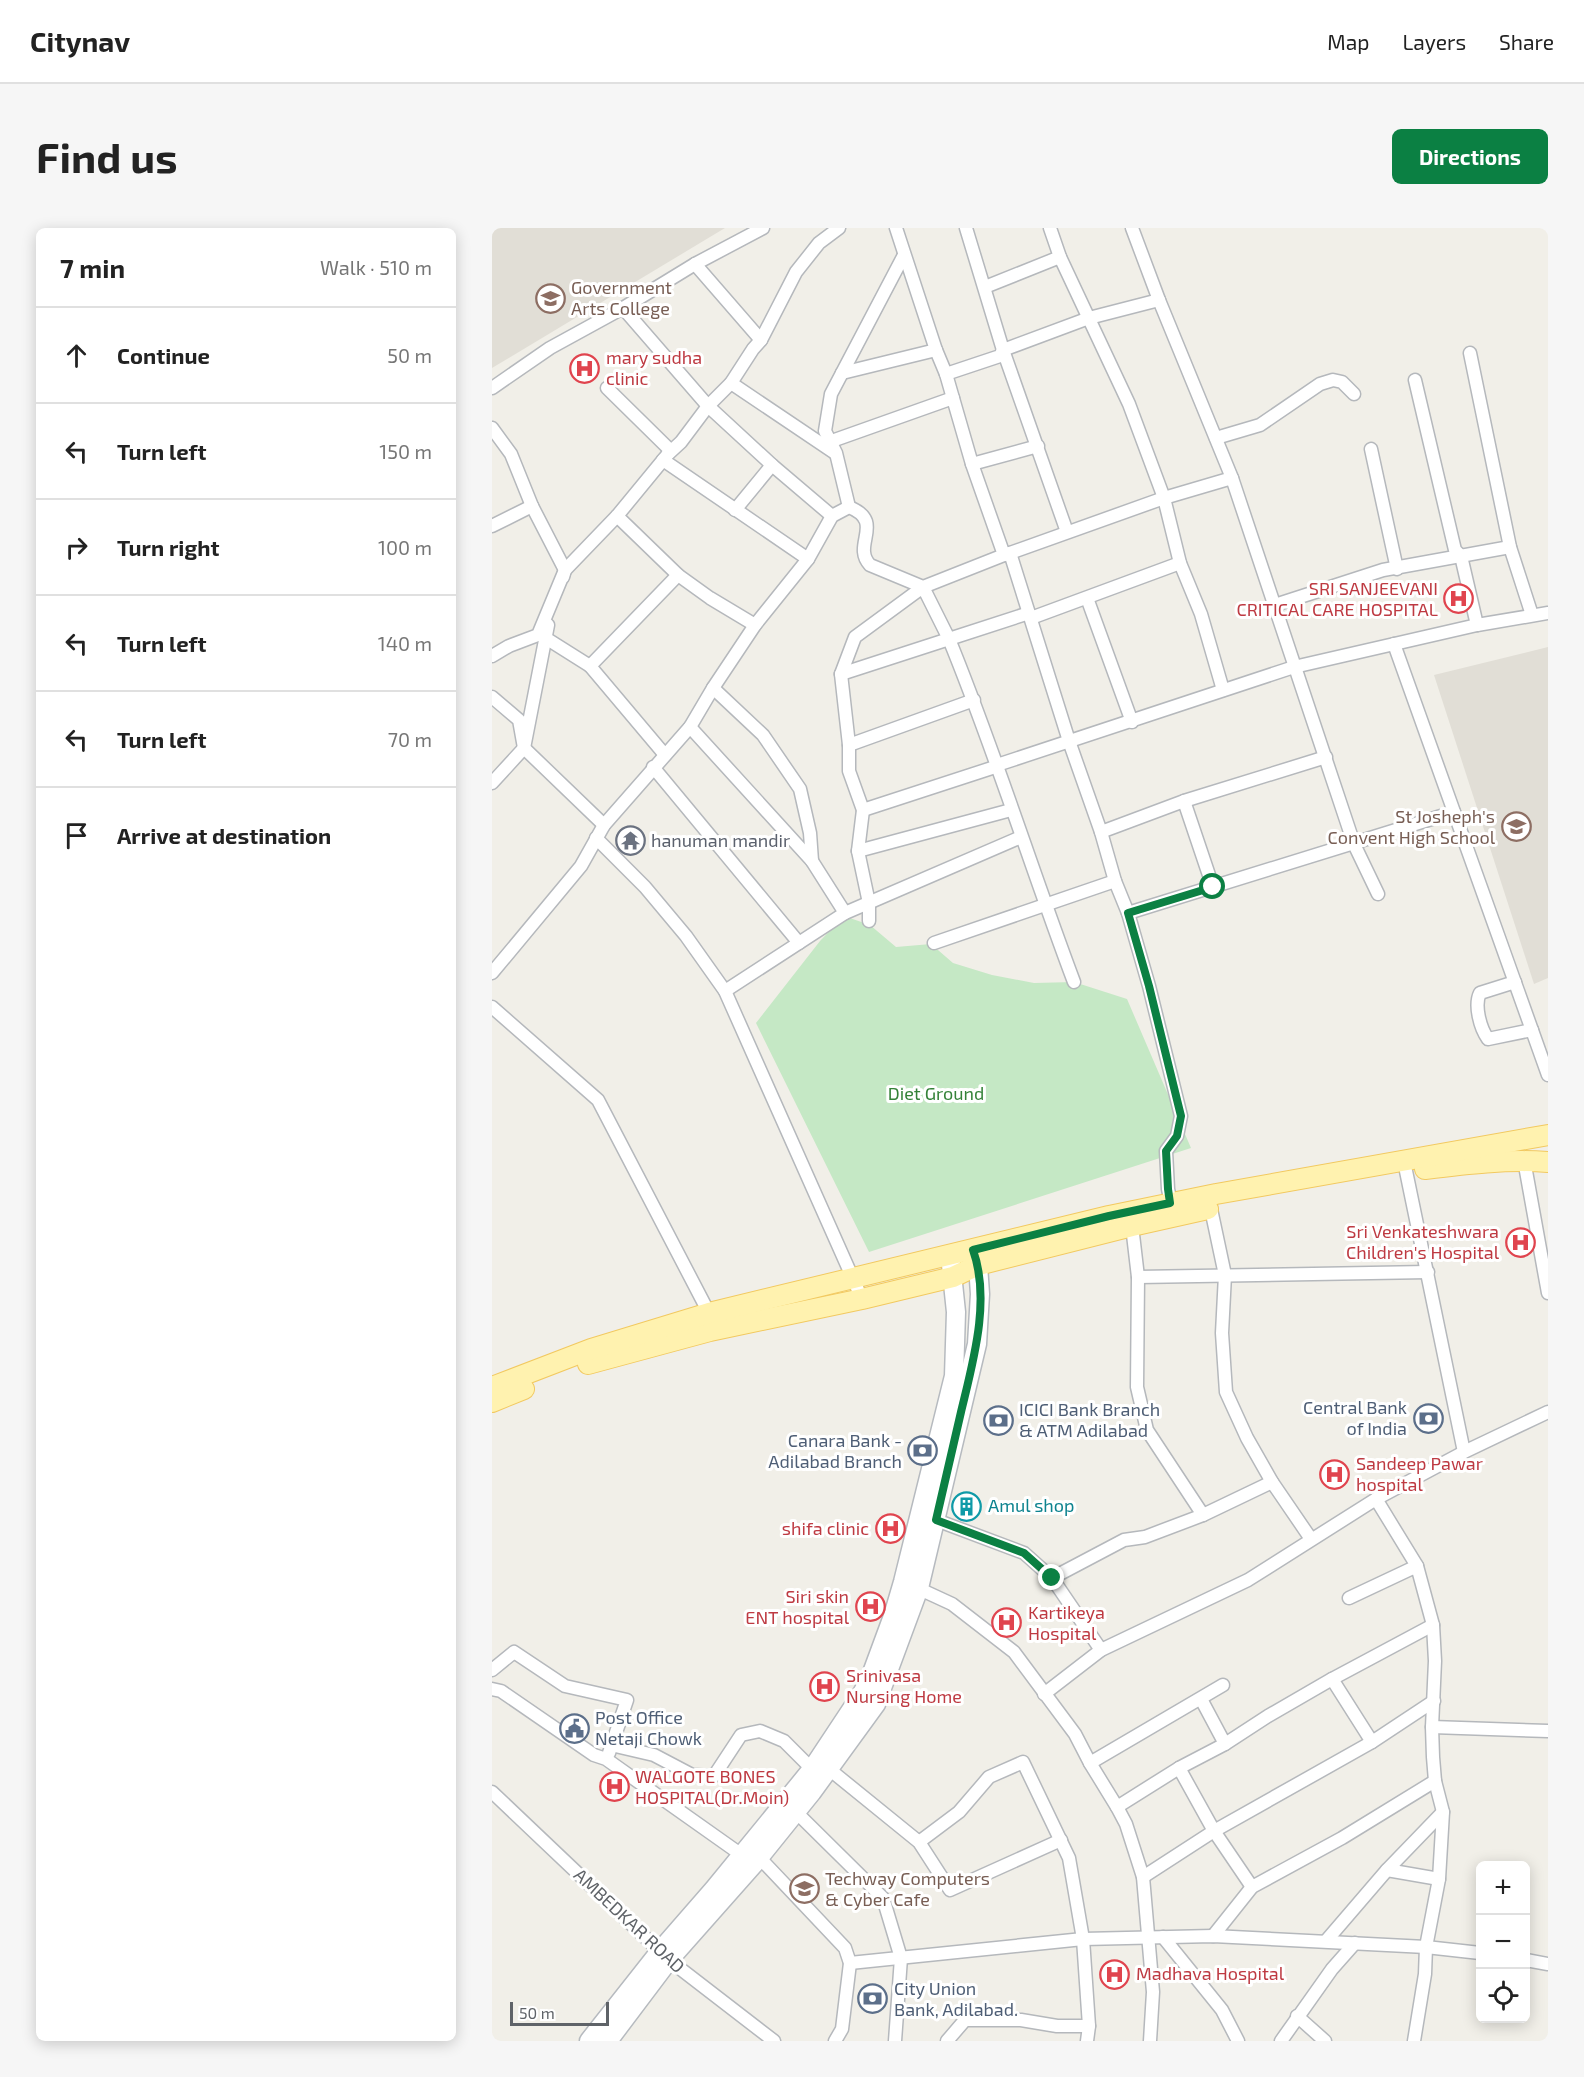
<!DOCTYPE html>
<html lang="en">
<head>
<meta charset="utf-8">
<style>
  :root { --surface:#fff; --page:#f6f6f6; --text:#222; --muted:#767676; --line:#e0e0e0; --accent:#0b8043 }
  body { margin:0; font-family:"Exo 2",sans-serif; background:var(--page); color:var(--text) }
  .controls { position:absolute; right:18px; bottom:18px; display:grid; overflow:hidden; border-radius:9px; box-shadow:0 3px 15px #0003 }
  .controls button { width:54px; height:54px; display:grid; place-items:center; padding:0; border:0; border-bottom:2px solid var(--line); background:var(--surface); color:var(--text); font:30px sans-serif }
  .scale { position:absolute; left:18px; bottom:15px; width:99px; box-sizing:border-box; padding-left:6px; border:3px solid #5f6368; border-top:0; font-size:16px; line-height:21px; white-space:nowrap; color:#5f6368; -webkit-text-stroke:4px #fff; paint-order:stroke }
  .stop { position:absolute; width:18px; height:18px; margin:-14px; border:4px solid #0b8043; border-radius:50%; background:#fff }
  .stop.end { background:#0b8043; border-color:#fff; box-shadow:0 2px 6px #0008 }
  .list { margin:0; padding:0; list-style:none }
  h2 { display:flex; justify-content:space-between; align-items:center; height:78px; margin:0; padding:0 24px; font-size:26px }
  h2 small { font-size:20px; font-weight:400; color:var(--muted) }
  .list li { display:grid; grid-template-columns:39px 1fr auto; gap:18px; align-items:center; box-sizing:border-box; height:96px; padding:0 24px; border-top:2px solid var(--line) }
  .list b { display:block; font-size:22px; white-space:nowrap }
  .list em { font-size:20px; font-style:normal; color:var(--muted) }
  .icon { flex:none; width:33px; height:33px; fill:none; stroke:currentColor; stroke-width:2; stroke-linecap:round; stroke-linejoin:round }
  .map { position:relative; flex:none; width:1056px; height:1813px; overflow:hidden; border-radius:9px }
  header { display:flex; align-items:center; gap:36px; box-sizing:border-box; height:84px; padding:0 30px; background:var(--surface); border-bottom:2px solid var(--line) }
  header strong { font-size:28px }
  nav { display:flex; gap:33px; margin-inline-start:auto; font-size:21px }
  .intro { display:flex; align-items:center; justify-content:space-between; box-sizing:border-box; height:144px; padding:0 36px }
  h1 { margin:0; font-size:42px }
  .button { padding:15px 27px; border-radius:9px; background:var(--accent); color:#fff; font-size:21px; font-weight:700 }
  main { display:flex; gap:36px; padding:0 36px }
  aside { flex:1; background:var(--surface); border-radius:9px; box-shadow:0 3px 15px #0003 }
  .map>svg:first-child { display:block }
</style>
</head>
<body>
<header>
<strong>Citynav</strong>
<nav><a>Map</a><a>Layers</a><a>Share</a></nav>
</header>
<div class="intro"><h1>Find us</h1><a class="button">Directions</a></div>
<main>
<aside>
<h2>7 min<small>Walk · 510 m</small></h2>
<ul class="list">
<li><svg class="icon" aria-label="ahead" viewBox="0 0 24 24"><path d="M12 20V5M6 11l6-6 6 6"/></svg><div><b>Continue</b></div><em>50 m</em></li>
<li><svg class="icon" aria-label="left" viewBox="0 0 24 24"><path d="M17 20v-9H6M10 6l-5 5 5 5"/></svg><div><b>Turn left</b></div><em>150 m</em></li>
<li><svg class="icon" aria-label="right" viewBox="0 0 24 24"><path d="M7 20v-9h11M14 6l5 5-5 5"/></svg><div><b>Turn right</b></div><em>100 m</em></li>
<li><svg class="icon" aria-label="left" viewBox="0 0 24 24"><path d="M17 20v-9H6M10 6l-5 5 5 5"/></svg><div><b>Turn left</b></div><em>140 m</em></li>
<li><svg class="icon" aria-label="left" viewBox="0 0 24 24"><path d="M17 20v-9H6M10 6l-5 5 5 5"/></svg><div><b>Turn left</b></div><em>70 m</em></li>
<li><svg class="icon" aria-label="arrive" viewBox="0 0 24 24"><path d="M6 21V4h12l-3 4 3 4H6"/></svg><div><b>Arrive at destination</b></div></li>
</ul>
</aside>
<div class="map">
<svg width="1056" height="1813" viewBox="0 0 1056 1813">
  <rect width="100%" height="100%" fill="#f1efe8"/>
  <g fill="#e1ded6">
    <polygon points="0,0 233,0 0,140"/>
    <polygon points="1056,419 1056,750 1042,756 942,447"/>
  </g>
  <polygon fill="#c5e8c5" points="352,688 378,697 404,719 439,716 461,735 500,747 542,755 582,754 635,771 699,920 377,1024 264,795 328,713"/>
  <g fill="none" stroke-linecap="round" stroke-linejoin="round">
    <defs>
      <g id="minor">
        <polyline points="474,0 511,122 575,304"/>
        <polyline points="558,0 568,29 637,176 672,270 688,335 709,386 731,462"/>
        <polyline points="640,0 667,72 740,250 862,616 886,666"/>
        <polyline points="203,36 269,112"/>
        <polyline points="493,59 568,29"/>
        <polyline points="131,80 216,178 280,237 340,288"/>
        <polyline points="978,125 1018,319 1040,387"/>
        <polyline points="350,145 444,122"/>
        <polyline points="454,146 508,128 511,122 597,90 667,72"/>
        <polyline points="923,152 963,322 969,328 985,397"/>
        <polyline points="239,155 343,225"/>
        <polyline points="0,160 58,120 131,80 203,36 271,0"/>
        <polyline points="115,160 177,221 176,226"/>
        <polyline points="0,200 19,226 40,278 73,342 71,349"/>
        <polyline points="724,210 768,197 828,156 841,152 850,154 862,166"/>
        <polyline points="337,214 461,170"/>
        <polyline points="879,221 905,341"/>
        <polyline points="171,232 316,331"/>
        <polyline points="480,236 546,218"/>
        <polyline points="357,279 344,225 333,203 339,166 412,27"/>
        <polyline points="243,282 280,237"/>
        <polyline points="125,288 186,347 218,370 263,397"/>
        <polyline points="0,298 40,278"/>
        <polyline points="518,325 672,270 740,250"/>
        <polyline points="512,327 518,325 577,513 609,604 623,653 636,685 657,758 689,888 685,908 674,923 676,961 679,975"/>
        <polyline points="595,370 640,494"/>
        <polyline points="783,377 891,342 1018,319"/>
        <polyline points="539,390 688,335"/>
        <polyline points="52,409 98,438 173,527"/>
        <polyline points="902,416 1056,847"/>
        <polyline points="0,428 17,418 46,407 73,342 125,288 176,226 189,214 216,178 239,155 261,121 269,112 304,44 327,15 347,0"/>
        <polyline points="98,438 186,347"/>
        <path d="M349 446 457 411C503 523 539 640 582 754"/>
        <polyline points="221,460 271,507 308,561 318,605 320,633"/>
        <polyline points="0,469 27,492 32,520 112,597"/>
        <polyline points="198,499 320,633 353,685"/>
        <polyline points="357,517 482,472"/>
        <polyline points="505,537 802,439 985,397 1056,385"/>
        <polyline points="161,539 307,715"/>
        <polyline points="0,555 32,520 56,397"/>
        <polyline points="692,573 721,659"/>
        <polyline points="371,582 506,538"/>
        <polyline points="609,604 692,573 834,529"/>
        <polyline points="104,610 153,659 194,708 233,763 370,1071"/>
        <polyline points="366,623 519,582"/>
        <polyline points="636,685 962,584"/>
        <polyline points="377,693 377,675 366,623 371,582 357,543 357,517 349,446 363,409 431,359 457,411 537,385"/>
        <polyline points="442,715 623,653"/>
        <path d="M0 745 89 638 112 597 198 499 221 460 263 397 316 331 340 288 357 279C394 294 359 317 378 337L431 359 512 327 480 236 454 146 444 122 404 0"/>
        <path d="M1023 754 988 765C982 777 988 800 996 811L1040 802"/>
        <polyline points="233,763 353,685 529,609"/>
        <polyline points="0,779 106,872 217,1085"/>
        <polyline points="1032,932 1056,1065"/>
        <polyline points="914,943 972,1224"/>
        <polyline points="719,981 733,1047 730,1105 734,1164 755,1210 780,1254 819,1311"/>
        <polyline points="640,998 646,1049 645,1159 655,1202 711,1287"/>
        <polyline points="646,1049 936,1044"/>
        <polyline points="884,1271 925,1338"/>
        <polyline points="444,1292 532,1325 560,1350"/>
        <polyline points="421,1358 460,1376 522,1424 583,1506 598,1535 625,1579 634,1596 651,1649 661,1764 658,1813"/>
        <polyline points="857,1370 925,1338 941,1397 943,1433 940,1499 941,1529 943,1553 951,1584 947,1651 934,1719 933,1746 922,1813"/>
        <polyline points="609,1422 560,1350 632,1312 653,1309 711,1287 780,1254"/>
        <polyline points="0,1442 22,1424 73,1458 135,1472 117,1525"/>
        <polyline points="840,1451 880,1514"/>
        <polyline points="0,1461 9,1463 102,1527 114,1531 254,1630"/>
        <polyline points="552,1466 609,1422 756,1352 884,1271 972,1224 1056,1184"/>
        <polyline points="709,1471 733,1516"/>
        <polyline points="940,1499 1056,1503"/>
        <polyline points="119,1517 162,1527 200,1547 222,1548 249,1507 268,1503 292,1513 320,1541"/>
        <polyline points="598,1535 731,1457"/>
        <polyline points="687,1540 722,1603 760,1659"/>
        <polyline points="337,1541 427,1614 458,1662 569,1612"/>
        <polyline points="0,1564 177,1732 282,1813"/>
        <polyline points="625,1579 687,1540 733,1516 776,1488 840,1451 941,1397"/>
        <polyline points="304,1584 391,1670 409,1730 403,1813"/>
        <polyline points="427,1614 467,1584 497,1549 531,1534 577,1630 591,1711 597,1798 595,1813"/>
        <polyline points="264,1626 353,1720 358,1735 350,1801 343,1813"/>
        <polyline points="895,1642 947,1651"/>
        <polyline points="651,1649 722,1603 880,1514 942,1473"/>
        <polyline points="721,1708 760,1659 850,1610 943,1553"/>
        <polyline points="671,1709 730,1782 746,1813"/>
        <polyline points="834,1713 895,1642 951,1584"/>
        <polyline points="1034,1732 1056,1736"/>
        <polyline points="358,1735 591,1711 721,1708 934,1719 988,1725"/>
        <polyline points="805,1788 833,1813"/>
        <polyline points="455,1813 473,1792 529,1792 565,1798 597,1798"/>
        <polyline points="789,1813 840,1741 863,1715"/>
      </g>
      <g id="secondary">
        <polyline points="97,1813 168,1723 222,1661 320,1541 369,1467 377,1453 401,1388 411,1354 462,1148 464,1084 458,1027"/>
        <polyline points="116,1813 177,1732 262,1636 320,1564 384,1476 427,1360 485,1116 488,1066 486,1037 481,1023"/>
      </g>
      <g id="primary">
        <path d="M933 941C974 936 1015 931 1056 934"/>
        <polyline points="96,1136 218,1103 370,1071 461,1049 486,1037 640,998 716,981"/>
        <polyline points="0,1159 99,1121 217,1085 617,988 724,966 1056,907"/>
        <polyline points="0,1174 32,1161"/>
      </g>
    </defs>
    <use href="#minor" stroke="#b5b8bc" stroke-width="15"/>
    <use href="#secondary" stroke="#b6babf" stroke-width="21"/>
    <use href="#primary" stroke="#f2c960" stroke-width="22"/>
    <use href="#minor" stroke="#fff" stroke-width="12"/>
    <use href="#secondary" stroke="#fff" stroke-width="18"/>
    <use href="#primary" stroke="#fff2af" stroke-width="20"/>
  </g>
  <g fill="none" stroke-linecap="round" stroke-linejoin="round">
    <path stroke="#0b8043" stroke-width="8" d="M560 1350 532 1325 444 1292C452 1256 461 1220 469 1184 481 1134 499 1072 481 1022L617 988 678 975 676 961 674 923 685 908 689 888 657 758 636 685 721 659"/>
  </g>
  <defs>
    <symbol id="university-ring" viewBox="-11 -11 22 22"><circle r="9.5" fill="#fff" stroke="#8d6e63" stroke-width="1.5"/><path d="M0-5L7-2L0 1L-7-2ZM-4 1L0 2.5L4 1V4Q0 6-4 4Z" fill="#8d6e63"/></symbol>
    <symbol id="hospital-ring" viewBox="-11 -11 22 22"><circle r="9.5" fill="#fff" stroke="#e0444e" stroke-width="1.5"/><path d="M-5-5h3v3.5h4V-5h3V5h-3V1.5h-4V5h-3Z" fill="#e0444e"/></symbol>
    <symbol id="school-ring" viewBox="-11 -11 22 22"><circle r="9.5" fill="#fff" stroke="#8d6e63" stroke-width="1.5"/><path d="M0-5L7-2L0 1L-7-2ZM-4 1L0 2.5L4 1V4Q0 6-4 4Z" fill="#8d6e63"/></symbol>
    <symbol id="temple-ring" viewBox="-11 -11 22 22"><circle r="9.5" fill="#fff" stroke="#6b7280" stroke-width="1.5"/><path d="M0-6L5-2H3V0L6.5 2.5H4V6H1.5V3h-3V6H-4V2.5H-6.5L-3 0V-2H-5Z" fill="#6b7280"/></symbol>
    <symbol id="bank-ring" viewBox="-11 -11 22 22"><circle r="9.5" fill="#fff" stroke="#5c6f8a" stroke-width="1.5"/><path d="M-6-4H6V4H-6ZM0-2.3a2.3 2.3 0 1 0 0 4.6a2.3 2.3 0 1 0 0-4.6Z" fill="#5c6f8a"/></symbol>
    <symbol id="building-ring" viewBox="-11 -11 22 22"><circle r="9.5" fill="#fff" stroke="#0f9aa8" stroke-width="1.5"/><path d="M-4-6H4V6H1V3H-1V6H-4ZM-2.5-4.3h1.7v1.8h-1.7ZM.8-4.3h1.7v1.8H.8ZM-2.5-1h1.7V.8h-1.7ZM.8-1h1.7V.8H.8Z" fill="#0f9aa8"/></symbol>
    <symbol id="civic-ring" viewBox="-11 -11 22 22"><circle r="9.5" fill="#fff" stroke="#5c6f8a" stroke-width="1.5"/><path d="M-.6-6.5H3V-4.5H.6V-3L4-1V1h2V6H-6V1h2V-1L-.6-3ZM-1.2 2.5V6h2.4V2.5Z" fill="#5c6f8a"/></symbol>
  </defs>
  <g fill-rule="evenodd">
    <use href="#university-ring" x="42" y="54" width="33" height="33"/>
    <use href="#hospital-ring" x="76" y="124" width="33" height="33"/>
    <use href="#hospital-ring" x="950" y="354" width="33" height="33"/>
    <use href="#school-ring" x="1008" y="582" width="33" height="33"/>
    <use href="#temple-ring" x="122" y="596" width="33" height="33"/>
    <use href="#hospital-ring" x="1012" y="998" width="33" height="33"/>
    <use href="#bank-ring" x="920" y="1174" width="33" height="33"/>
    <use href="#bank-ring" x="490" y="1176" width="33" height="33"/>
    <use href="#bank-ring" x="414" y="1206" width="33" height="33"/>
    <use href="#hospital-ring" x="826" y="1230" width="33" height="33"/>
    <use href="#building-ring" x="458" y="1262" width="33" height="33"/>
    <use href="#hospital-ring" x="382" y="1284" width="33" height="33"/>
    <use href="#hospital-ring" x="362" y="1362" width="33" height="33"/>
    <use href="#hospital-ring" x="498" y="1378" width="33" height="33"/>
    <use href="#hospital-ring" x="316" y="1442" width="33" height="33"/>
    <use href="#civic-ring" x="66" y="1484" width="33" height="33"/>
    <use href="#hospital-ring" x="106" y="1542" width="33" height="33"/>
    <use href="#university-ring" x="296" y="1644" width="33" height="33"/>
    <use href="#hospital-ring" x="606" y="1730" width="33" height="33"/>
    <use href="#bank-ring" x="364" y="1754" width="33" height="33"/>
  </g>
  <g text-anchor="middle" stroke-width="6" stroke-linejoin="round" paint-order="stroke">
    <g font-size="18" fill="#785e54" stroke="#fff" text-anchor="start">
      <text x="79" y="66">Government<tspan x="79" dy="21">Arts College</tspan></text>
      <text x="1003" y="595" text-anchor="end">St Josheph's<tspan x="1003" dy="21">Convent High School</tspan></text>
      <text x="333" y="1657">Techway Computers<tspan x="333" dy="21">&amp; Cyber Cafe</tspan></text>
    </g>
    <g font-size="18" fill="#be3a42" stroke="#fff" text-anchor="start">
      <text x="114" y="136">mary sudha<tspan x="114" dy="21">clinic</tspan></text>
      <text x="946" y="367" text-anchor="end">SRI SANJEEVANI<tspan x="946" dy="21">CRITICAL CARE HOSPITAL</tspan></text>
      <text x="1007" y="1010" text-anchor="end">Sri Venkateshwara<tspan x="1007" dy="21">Children's Hospital</tspan></text>
      <text x="864" y="1242">Sandeep Pawar<tspan x="864" dy="21">hospital</tspan></text>
      <text x="377" y="1307" text-anchor="end">shifa clinic</text>
      <text x="357" y="1375" text-anchor="end">Siri skin<tspan x="357" dy="21">ENT hospital</tspan></text>
      <text x="536" y="1391">Kartikeya<tspan x="536" dy="21">Hospital</tspan></text>
      <text x="354" y="1454">Srinivasa<tspan x="354" dy="21">Nursing Home</tspan></text>
      <text x="143" y="1555">WALGOTE BONES<tspan x="143" dy="21">HOSPITAL(Dr.Moin)</tspan></text>
      <text x="644" y="1752">Madhava Hospital</text>
    </g>
    <g font-size="18" fill="#5b616d" stroke="#fff" text-anchor="start">
      <text x="159" y="619">hanuman mandir</text>
    </g>
    <g font-size="18" fill="#348238" stroke="#fff">
      <text x="444" y="872">Diet Ground</text>
    </g>
    <g font-size="18" fill="#4e5e75" stroke="#fff" text-anchor="start">
      <text x="915" y="1186" text-anchor="end">Central Bank<tspan x="915" dy="21">of India</tspan></text>
      <text x="527" y="1188">ICICI Bank Branch<tspan x="527" dy="21">&amp; ATM Adilabad</tspan></text>
      <text x="410" y="1219" text-anchor="end">Canara Bank -<tspan x="410" dy="21">Adilabad Branch</tspan></text>
      <text x="103" y="1496">Post Office<tspan x="103" dy="21">Netaji Chowk</tspan></text>
      <text x="402" y="1767">City Union<tspan x="402" dy="21">Bank, Adilabad.</tspan></text>
    </g>
    <g font-size="18" fill="#0d838f" stroke="#fff" text-anchor="start">
      <text x="496" y="1284">Amul shop</text>
    </g>
    <g font-size="18" fill="#5f6368" stroke="#fff">
      <text transform="translate(137 1693) rotate(43)" y="6">AMBEDKAR ROAD</text>
    </g>
  </g>
</svg>
<div class="controls">
<button>+</button>
<button>−</button>
<button><svg class="icon" aria-label="locate" viewBox="0 0 24 24"><circle cx="12" cy="12" r="6"/><path d="M12 2v4M12 18v4M2 12h4M18 12h4"/></svg></button>
</div>
<div class="scale">50 m</div>
<div class="stop" style="left:721px;top:659px"></div>
<div class="stop end" style="left:560px;top:1350px"></div>
</div>
</main>
</body>
</html>
